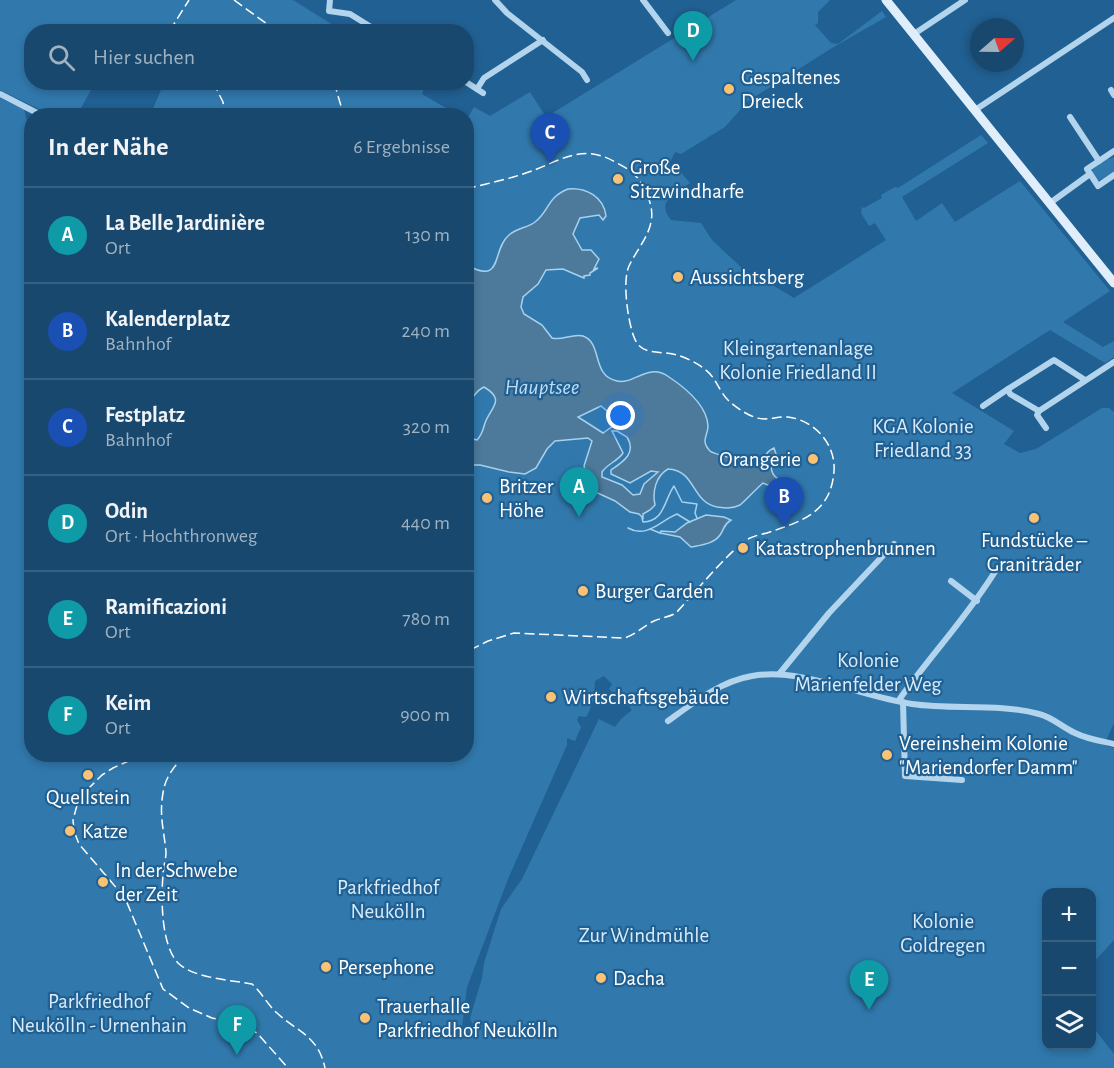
<!DOCTYPE html>
<html lang="de">
<head>
<meta charset="utf-8">
<style>
  :root { --surface:#19486e; --page:#224f73; --text:#f1f3f6; --muted:#9fb2c2; --line:#376081; --accent:#fac274 }
  body { margin:0; font-family:"Alegreya Sans",sans-serif; background:var(--page); color:var(--text) }
  .controls { position:absolute; right:18px; bottom:18px; display:grid; overflow:hidden; border-radius:12px; box-shadow:0 3px 9px #0003 }
  .controls button { width:54px; height:54px; display:grid; place-items:center; padding:0; border:0; border-bottom:2px solid var(--line); background:var(--surface); color:var(--text); font:30px sans-serif }
  .compass { position:absolute; left:970px; top:18px; width:54px; height:54px; border-radius:50%; background:var(--surface); box-shadow:0 3px 9px #0003; rotate:70deg }
  .you { position:absolute; left:621px; top:416px; width:21px; height:21px; margin:-15px; border:4px solid #fff; border-radius:50%; background:#1a73e8; box-shadow:0 0 0 9px #1a73e833 }
  .badge { display:grid; place-items:center; width:39px; height:39px; border-radius:50%; background:var(--accent); color:#fff; font-size:20px; font-weight:700 }
  .pin { position:absolute; translate:-50% -50px; filter:drop-shadow(0 2px 3px #0008) }
  .pin::after { content:''; position:absolute; top:32px; width:21px; height:18px; background:inherit; clip-path:polygon(0 0,100% 0,50% 100%) }
  .list { margin:0; padding:0; list-style:none }
  h2 { display:flex; justify-content:space-between; align-items:center; height:78px; margin:0; padding:0 24px; font-size:26px }
  h2 small { font-size:20px; font-weight:400; color:var(--muted) }
  .list li { display:grid; grid-template-columns:39px 1fr auto; gap:18px; align-items:center; box-sizing:border-box; height:96px; padding:0 24px; border-top:2px solid var(--line) }
  .list b { display:block; font-size:22px; white-space:nowrap }
  .list p { margin:0; font-size:20px; white-space:nowrap; color:var(--muted) }
  .list em { font-size:20px; font-style:normal; color:var(--muted) }
  .icon { flex:none; width:33px; height:33px; fill:none; stroke:currentColor; stroke-width:2; stroke-linecap:round; stroke-linejoin:round }
  .map { position:relative; flex:none; width:1114px; height:1068px; overflow:hidden }
  .search { position:absolute; background:var(--surface); box-shadow:0 3px 9px #0003; left:24px; top:24px; width:450px; height:66px; display:flex; align-items:center; gap:15px; box-sizing:border-box; padding:0 21px; border-radius:24px; color:var(--muted); font-size:22px }
  .panel { position:absolute; background:var(--surface); box-shadow:0 3px 9px #0003; left:24px; top:108px; width:450px; height:654px; border-radius:24px }
  .map>svg:first-child { display:block }
</style>
</head>
<body>
<div class="map">
<svg width="1114" height="1068" viewBox="0 0 1114 1068">
  <rect width="100%" height="100%" fill="#216092"/>
  <g fill="#3179ad" fill-rule="evenodd">
    <polygon points="0,0 293,0 333,25 329,32 32,32 32,82 95,83 77,115 51,115 0,90"/>
    <path d="M736 0H830L818 12V23L815 25 831 43 838 44 882 11 886 17 832 48 748 101 725 127 681 154 675 152 669 164 673 169 679 170 690 183C676 193 655 201 671 220L701 223 712 240 759 284 766 281 794 298 886 240 875 223 869 226 861 213 862 207 864 208 882 198 881 195 895 187 898 188 981 135 988 143 902 197 916 221 942 203 955 222 1020 181 1110 291 1063 322 1103 347 1114 341V357L1105 363 1050 330 952 393 1014 431 1004 444 1020 453 1036 449 1102 408H1109L1114 412V723L1104 745 1114 748V940L1092 964V892H1046V1046H1092V1026L1114 1054V1068H0V98L24 109 32 143V754H466L467 119 474 107 490 116 530 92 546 117ZM604 676 612 684 609 689 614 694V699L622 700 624 706H629L632 710 621 719 615 727 599 719 522 879 501 909 484 963 482 978 470 1018 475 1030 462 1027 467 987 508 879 567 745V738L575 741 581 727 577 720 579 716 585 717 587 716 594 699 595 681Z"/>
    <polygon points="414,82 424,88 422,94 458,115 157,116 151,113 164,83"/>
    <polygon points="1114,157 1114,172 1100,180 1097,180 1092,172 1093,168 1107,158 1110,159"/>
  </g>
  <g fill="#4d799b" stroke="#a6d1ee" stroke-width="1.5" fill-rule="evenodd">
    <path d="M568 189C586 187 604 197 606 216L603 220 599 215 580 218 573 234 582 250H591L599 259 594 269 598 268 590 273V275L584 276V278L563 269 546 270 538 284 523 297 521 307 524 314 542 325 552 338C562 341 573 333 583 336 603 343 591 376 617 381 634 385 648 362 669 377 684 387 707 405 708 426 708 436 700 440 710 451 714 455 750 462 758 464 765 460 764 452 774 448L777 457C768 465 770 476 782 481L779 486 773 487 763 483C758 487 743 503 740 505 731 509 726 508 717 507 691 502 696 470 668 469 656 476 652 491 655 505L650 510 643 514V518L639 514 630 512 615 501 591 490 584 466 592 441 588 438 555 441 547 449 536 468 525 474 509 472 480 465H467V424L473 439 477 440C482 435 483 430 485 423 491 407 506 400 484 387 475 391 474 398 467 403V265C504 286 491 250 509 235 517 228 527 228 535 222 549 212 547 197 568 189ZM601 406 618 420 617 423 603 433 578 417ZM612 431H617L627 437C637 453 623 462 611 470V474L630 483 651 471 658 472 644 484 640 494 633 495 622 485 602 477V472C607 464 618 461 623 453Z"/>
    <path d="M706 515 724 517 731 520C723 525 725 528 720 535 714 544 701 545 691 547L680 537 660 533 661 531 675 532 687 523Z"/>
  </g>
  <g fill="none" stroke-linecap="round" stroke-linejoin="round">
    <g stroke="#a6d1ee" stroke-width="1.5">
      <path d="M642 518 643 522C665 521 664 500 674 486L682 502 697 504 695 513 697 518"/>
      <path d="M628 528C647 539 661 520 677 514L690 522"/>
      <polyline points="650,529 660,533"/>
    </g>
    <g stroke="#b2d4ed" stroke-width="6">
      <polyline points="330,0 329,11 350,14 379,32"/>
      <polyline points="495,0 507,13 582,72 587,80"/>
      <polyline points="643,0 668,33"/>
      <polyline points="914,34 965,0"/>
      <polyline points="466,82 483,93"/>
      <polyline points="477,89 484,78 543,40"/>
      <polyline points="1111,90 1114,95"/>
      <polyline points="0,94 43,116"/>
      <polyline points="975,110 1114,18"/>
      <polyline points="1070,117 1099,161"/>
      <polyline points="1114,151 1087,169 1098,186 1114,175"/>
      <polyline points="1050,203 1090,174"/>
      <polyline points="1085,380 1054,360 1008,389 1010,394 1039,411 1114,362"/>
      <polyline points="983,406 1008,389"/>
      <polyline points="1039,411 1037,415 1046,428"/>
      <polyline points="951,581 977,601"/>
      <polyline points="780,673 829,613 894,544"/>
      <path d="M899 700C930 656 968 616 996 570"/>
      <polyline points="903,702 905,776 962,780"/>
      <path d="M668 721C693 703 721 681 752 676 801 667 862 697 912 704 953 710 998 703 1039 714 1052 717 1062 727 1075 733 1087 739 1101 741 1114 744"/>
    </g>
    <polyline stroke="#dfeefa" stroke-width="9" points="886,0 1114,283"/>
    <g stroke="#fff" stroke-width="1.5" stroke-dasharray="10 4.5" stroke-linecap="butt">
      <polyline points="234,0 278,32"/>
      <polyline points="172,32 174,24 189,0"/>
      <polyline points="213,82 223,102 225,116"/>
      <polyline points="334,82 341,106 341,116"/>
      <path d="M466 189C485 184 505 180 523 174 559 163 580 141 617 163 627 168 636 174 641 183 648 195 654 208 651 222 648 238 636 251 629 266 622 281 628 322 634 337 641 357 661 350 677 355 690 359 706 367 714 379 719 387 723 396 730 402 737 408 747 415 757 418 768 421 777 416 788 417 814 420 836 444 834 471 831 513 802 521 767 533 758 535 749 537 742 543 719 563 697 590 676 613 669 617 661 618 654 621 643 626 636 635 624 638L514 633 488 641 466 652"/>
      <polyline points="144,754 113,768 102,775 79,798 73,820 74,831 79,844 125,898 163,989 189,1008 212,1018 236,1023 257,1033 288,1068"/>
      <path d="M186 754C175 765 165 777 163 793 159 816 164 830 166 852 166 860 163 867 163 875 161 899 161 945 178 963 193 978 230 980 252 984 262 993 267 1004 277 1013 297 1032 318 1035 325 1068"/>
    </g>
  </g>
  <g fill="#fac274" stroke="#216092" stroke-width="2">
    <circle cx="729" cy="89" r="6"/>
    <circle cx="618" cy="179" r="6"/>
    <circle cx="678" cy="277" r="6"/>
    <circle cx="813" cy="459" r="6"/>
    <circle cx="487" cy="498" r="6"/>
    <circle cx="1034" cy="518" r="6"/>
    <circle cx="743" cy="548" r="6"/>
    <circle cx="583" cy="591" r="6"/>
    <circle cx="551" cy="697" r="6"/>
    <circle cx="887" cy="755" r="6"/>
    <circle cx="88" cy="775" r="6"/>
    <circle cx="70" cy="831" r="6"/>
    <circle cx="103" cy="882" r="6"/>
    <circle cx="326" cy="967" r="6"/>
    <circle cx="601" cy="978" r="6"/>
    <circle cx="365" cy="1018" r="6"/>
  </g>
  <g text-anchor="middle" stroke-width="4.5" stroke-linejoin="round" paint-order="stroke">
    <g font-size="21" fill="#fff" stroke="#216092" text-anchor="start">
      <text x="741" y="84">Gespaltenes<tspan x="741" dy="24">Dreieck</tspan></text>
      <text x="630" y="174">Große<tspan x="630" dy="24">Sitzwindharfe</tspan></text>
      <text x="690" y="284">Aussichtsberg</text>
      <text x="801" y="466" text-anchor="end">Orangerie</text>
      <text x="499" y="493">Britzer<tspan x="499" dy="24">Höhe</tspan></text>
      <text x="1034" y="547" text-anchor="middle">Fundstücke –<tspan x="1034" dy="24">Graniträder</tspan></text>
      <text x="755" y="555">Katastrophenbrunnen</text>
      <text x="595" y="598">Burger Garden</text>
      <text x="563" y="704">Wirtschaftsgebäude</text>
      <text x="899" y="750">Vereinsheim Kolonie<tspan x="899" dy="24">"Mariendorfer Damm"</tspan></text>
      <text x="88" y="804" text-anchor="middle">Quellstein</text>
      <text x="82" y="838">Katze</text>
      <text x="115" y="877">In der Schwebe<tspan x="115" dy="24">der Zeit</tspan></text>
      <text x="338" y="974">Persephone</text>
      <text x="613" y="985">Dacha</text>
      <text x="377" y="1013">Trauerhalle<tspan x="377" dy="24">Parkfriedhof Neukölln</tspan></text>
    </g>
    <g font-size="21" fill="#d8ebfa" stroke="#216092">
      <text x="798" y="355">Kleingartenanlage<tspan x="798" dy="24">Kolonie Friedland II</tspan></text>
      <text x="923" y="433">KGA Kolonie<tspan x="923" dy="24">Friedland 33</tspan></text>
      <text x="868" y="667">Kolonie<tspan x="868" dy="24">Marienfelder Weg</tspan></text>
      <text x="388" y="894">Parkfriedhof<tspan x="388" dy="24">Neukölln</tspan></text>
      <text x="943" y="928">Kolonie<tspan x="943" dy="24">Goldregen</tspan></text>
      <text x="644" y="942">Zur Windmühle</text>
      <text x="99" y="1008">Parkfriedhof<tspan x="99" dy="24">Neukölln - Urnenhain</tspan></text>
    </g>
    <g font-size="22" font-style="italic" fill="#bfdef4" stroke="#216092">
      <text x="542" y="394">Hauptsee</text>
    </g>
  </g>
</svg>
<div class="controls">
<button>+</button>
<button>−</button>
<button><svg class="icon" aria-label="layers" viewBox="0 0 24 24"><path d="M12 4l9 5-9 5-9-5zM3 14l9 5 9-5"/></svg></button>
</div>
<svg class="compass" viewBox="-18 -18 36 36"><path d="M0-13l5 13h-10z" fill="#e53935"/><path d="M0 13l5-13h-10z" fill="#9fb2c2"/></svg>
<div class="you"></div>
<div class="pin badge" style="left:579px;top:517px;background:#0f9aa8">A</div>
<div class="pin badge" style="left:784px;top:527px;background:#1a4fb4">B</div>
<div class="pin badge" style="left:550px;top:163px;background:#1a4fb4">C</div>
<div class="pin badge" style="left:693px;top:61px;background:#0f9aa8">D</div>
<div class="pin badge" style="left:869px;top:1010px;background:#0f9aa8">E</div>
<div class="pin badge" style="left:237px;top:1055px;background:#0f9aa8">F</div>
<div class="search"><svg class="icon" aria-label="search" viewBox="0 0 24 24"><circle cx="10" cy="10" r="6"/><path d="M15 15l6 6"/></svg>Hier suchen</div>
<section class="panel">
<h2>In der Nähe<small>6 Ergebnisse</small></h2>
<ul class="list">
<li><span class="badge" style="background:#0f9aa8">A</span><div><b>La Belle Jardinière</b><p>Ort</p></div><em>130 m</em></li>
<li><span class="badge" style="background:#1a4fb4">B</span><div><b>Kalenderplatz</b><p>Bahnhof</p></div><em>240 m</em></li>
<li><span class="badge" style="background:#1a4fb4">C</span><div><b>Festplatz</b><p>Bahnhof</p></div><em>320 m</em></li>
<li><span class="badge" style="background:#0f9aa8">D</span><div><b>Odin</b><p>Ort · Hochthronweg</p></div><em>440 m</em></li>
<li><span class="badge" style="background:#0f9aa8">E</span><div><b>Ramificazioni</b><p>Ort</p></div><em>780 m</em></li>
<li><span class="badge" style="background:#0f9aa8">F</span><div><b>Keim</b><p>Ort</p></div><em>900 m</em></li>
</ul>
</section>
</div>
</body>
</html>
